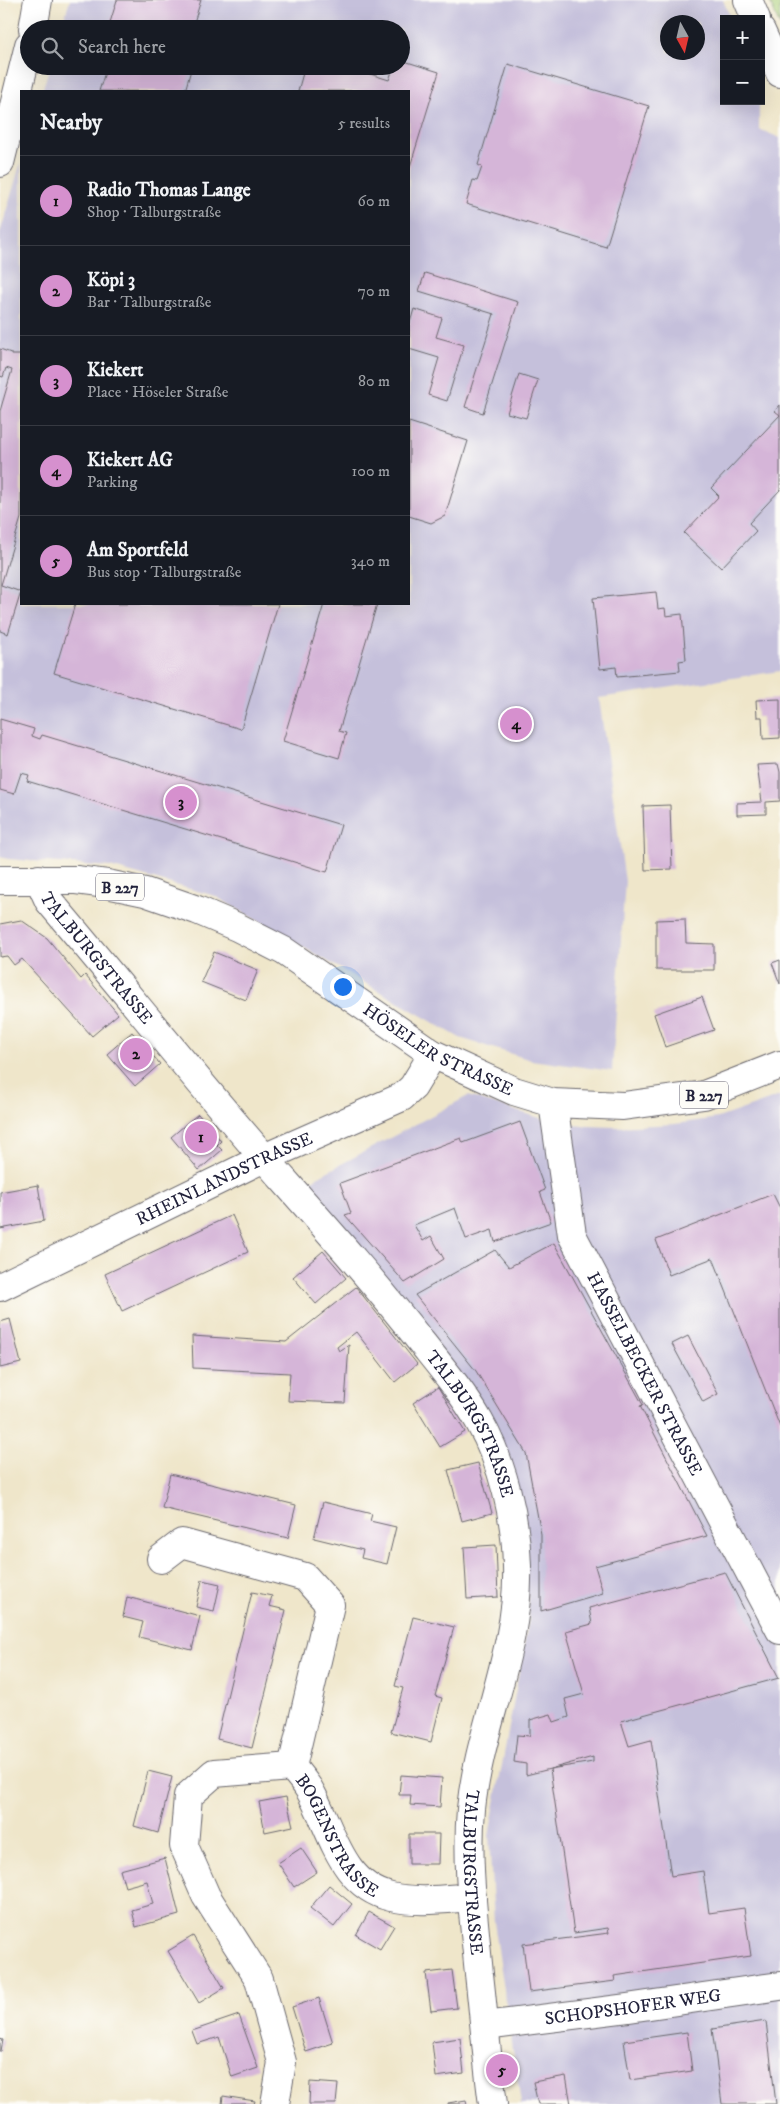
<!DOCTYPE html>
<html lang="en">
<head>
<meta charset="utf-8">
<style>
  :root { --surface:#171b24; --page:#242831; --text:#f1f3f6; --muted:#9ea1a6; --line:#363941; --accent:#d690ce }
  body { margin:0; font-family:"IM FELL DW Pica",serif; background:var(--page); color:var(--text) }
  .controls { position:absolute; right:15px; top:15px; display:grid; overflow:hidden; border-radius:0px; box-shadow:0 5px 20px #0002 }
  .controls button { width:45px; height:45px; display:grid; place-items:center; padding:0; border:0; border-bottom:1px solid var(--line); background:var(--surface); color:var(--text); font:25px sans-serif }
  .compass { position:absolute; left:660px; top:15px; width:45px; height:45px; border-radius:50%; background:var(--surface); box-shadow:0 5px 20px #0002; rotate:172deg }
  .you { position:absolute; left:342px; top:986px; width:18px; height:18px; margin:-12px; border:4px solid #fff; border-radius:50%; background:#1a73e8; box-shadow:0 0 0 8px #1a73e833 }
  .badge { display:grid; place-items:center; width:32px; height:32px; border-radius:50%; background:var(--accent); color:#111; font-size:16px; font-weight:700 }
  .pin { position:absolute; translate:-50% -50%; border:2px solid #fff; box-shadow:0 1px 5px #0006 }
  .list { margin:0; padding:0; list-style:none }
  h2 { display:flex; justify-content:space-between; align-items:center; height:65px; margin:0; padding:0 20px; font-size:21px }
  h2 small { font-size:16px; font-weight:400; color:var(--muted) }
  .list li { display:grid; grid-template-columns:32px 1fr auto; gap:15px; align-items:center; box-sizing:border-box; height:90px; padding:0 20px; border-top:1px solid var(--line) }
  .list b { display:block; font-size:19px; white-space:nowrap }
  .list p { margin:0; font-size:16px; white-space:nowrap; color:var(--muted) }
  .list em { font-size:16px; font-style:normal; color:var(--muted) }
  .icon { flex:none; width:28px; height:28px; fill:none; stroke:currentColor; stroke-width:2; stroke-linecap:round; stroke-linejoin:round }
  .map { position:relative; flex:none; width:780px; height:2104px; overflow:hidden }
  .search { position:absolute; background:var(--surface); box-shadow:0 5px 20px #0002; left:20px; top:20px; width:390px; height:55px; display:flex; align-items:center; gap:12px; box-sizing:border-box; padding:0 18px; border-radius:28px; color:var(--muted); font-size:19px }
  .panel { position:absolute; background:var(--surface); box-shadow:0 5px 20px #0002; left:20px; top:90px; width:390px; height:515px; border-radius:0px }
  .map>svg:first-child { display:block }
</style>
</head>
<body>
<div class="map">
<svg width="780" height="2104" viewBox="0 0 780 2104">
  <rect width="100%" height="100%" fill="#fdfcf7"/>
  <filter id="ink" filterUnits="userSpaceOnUse"><feTurbulence type="fractalNoise" baseFrequency=".02" numOctaves="2"/><feDisplacementMap in="SourceGraphic" scale="10" xChannelSelector="R" yChannelSelector="G"/><feConvolveMatrix kernelMatrix="1 2 1 2 8 2 1 2 1" color-interpolation-filters="sRGB"/></filter>
  <filter id="wash" filterUnits="userSpaceOnUse"><feTurbulence type="fractalNoise" baseFrequency=".0096" numOctaves="4" result="noise"/><feDisplacementMap in="SourceGraphic" scale="20" xChannelSelector="R" yChannelSelector="G"/><feGaussianBlur stdDeviation="1.12" result="paint"/><feColorMatrix in="noise" values="0 0 0 0 0 0 0 0 0 0 0 0 0 0 0 0 0 1.4 0 .05"/><feComposite in="paint" operator="in"/></filter>
  <g filter="url(#wash)">
    <rect width="100%" height="100%" fill="#efe6ca"/>
    <g fill="#c5c0db" fill-rule="evenodd">
      <path d="M70 0H723L731 19H724V101H759V129L780 138V671L599 698 625 881 612 1071 531 1060 460 1038 215 896 110 867 8 859 0 857V233L21 162V604H409V91H42L50 66H401V29H61ZM668 22H698V52H668Z"/>
      <polygon points="468,1096 563,1125 615,1127 675,1124 718,1118 780,1096 780,2104 521,2104 494,1922 489,1836 529,1618 522,1531 504,1454 341,1231 308,1182"/>
    </g>
    <polygon fill="#a8cd76" stroke="#657858" points="769,0 780,0 780,26"/>
    <g id="blocks">
      <g fill="#d5b5d8" fill-rule="evenodd">
        <polygon points="117,0 201,0 192,29 108,29"/>
        <polygon points="401,60 439,72 409,170 409,91 298,91 305,66 345,66 389,80 394,66 401,66"/>
        <polygon points="508,64 649,106 606,247 466,204 473,180 477,181 482,167 478,165"/>
        <polygon points="107,66 192,66 185,91 99,91"/>
        <polygon points="425,273 518,302 483,413 465,407 494,314 419,291"/>
        <polygon points="414,309 442,318 436,337 464,345 447,401 428,395 439,358 409,349 409,326"/>
        <polygon points="0,349 11,353 11,355 21,355 21,518 1,585 21,592 8,634 0,631 0,411 12,370 6,368 3,377 0,376"/>
        <polygon points="519,374 538,380 526,418 507,413"/>
        <polygon points="780,405 780,490 749,523 756,531 721,568 684,533 719,496 711,488 780,415 775,411"/>
        <polygon points="409,422 468,441 445,516 431,523 409,516"/>
        <polygon points="656,592 658,609 665,608 666,616 682,614 686,660 679,661 680,671 617,677 616,667 600,669 593,598"/>
        <polygon points="75,604 278,604 241,729 54,673"/>
        <polygon points="324,604 377,604 339,731 346,733 339,758 283,741"/>
        <polygon points="780,699 780,738 763,739 762,717 757,717 756,700"/>
        <polygon points="0,719 34,729 32,736 40,739 42,735 341,825 327,872 27,781 29,775 21,773 14,794 0,790"/>
        <polygon points="778,764 780,772 780,801 766,802 766,814 737,815 737,803 762,802 757,765"/>
        <polygon points="670,805 672,869 645,870 643,806"/>
        <polygon points="685,919 686,943 714,944 714,970 656,970 656,920"/>
        <polygon points="21,920 47,938 81,979 85,975 118,1014 92,1036 22,959 14,965 7,956 0,957 0,924"/>
        <polygon points="214,952 258,970 246,1000 201,982"/>
        <polygon points="780,960 780,984 772,963"/>
        <polygon points="702,997 714,1030 665,1047 654,1014"/>
        <polygon points="132,1032 160,1064 135,1086 107,1054"/>
        <polygon points="198,1114 221,1141 217,1145 222,1150 199,1170 171,1137"/>
        <polygon points="520,1122 545,1190 540,1192 551,1222 495,1242 492,1230 466,1239 455,1208 414,1225 423,1241 431,1236 444,1259 405,1283 345,1215 351,1213 340,1183 461,1138 463,1143"/>
        <polygon points="38,1185 44,1221 0,1229 0,1192"/>
        <polygon points="773,1194 780,1208 780,1427 713,1258 669,1275 656,1240"/>
        <polygon points="232,1215 248,1252 122,1311 105,1274"/>
        <polygon points="554,1243 643,1405 640,1406 707,1536 595,1566 603,1593 541,1611 541,1534 526,1453 476,1371 415,1295 495,1250 509,1267"/>
        <polygon points="323,1251 346,1278 316,1304 293,1277"/>
        <polygon points="356,1287 417,1364 395,1382 356,1332 337,1347 339,1351 349,1345 345,1403 288,1401 290,1373 193,1368 192,1336 286,1342"/>
        <polygon points="10,1319 21,1363 0,1368 0,1322"/>
        <polygon points="688,1336 718,1394 703,1402 672,1344"/>
        <polygon points="438,1387 465,1432 440,1447 413,1403"/>
        <polygon points="478,1463 492,1513 462,1521 448,1470"/>
        <polygon points="170,1474 296,1505 288,1538 162,1508"/>
        <polygon points="323,1502 372,1514 370,1521 396,1527 387,1564 361,1558 363,1550 314,1538"/>
        <polygon points="496,1545 498,1597 467,1599 464,1547"/>
        <path d="M725 1572 779 1678 621 1721 629 1746 651 1740 671 1876 703 1871 709 1913 744 1908 751 1956 614 1976 615 1981 529 1992 523 1944 609 1933 608 1928 574 1933 550 1769 526 1775V1764L514 1762 517 1735 530 1736V1720L551 1714 554 1722 569 1717 565 1699 584 1694 566 1631 592 1624 589 1608ZM593 1757V1762L550 1769Z"/>
        <polygon points="202,1580 220,1584 214,1611 196,1607"/>
        <polygon points="252,1592 272,1596 269,1606 286,1610 252,1748 217,1739"/>
        <polygon points="127,1597 200,1616 192,1650 139,1637 143,1622 123,1617"/>
        <polygon points="413,1617 454,1627 435,1696 442,1698 431,1742 391,1732 403,1688 395,1686"/>
        <polygon points="148,1771 172,1777 158,1833 134,1826"/>
        <polygon points="401,1775 442,1778 440,1807 410,1805 411,1795 399,1795"/>
        <polygon points="286,1797 293,1826 265,1832 259,1802"/>
        <polygon points="409,1834 439,1834 438,1864 409,1864"/>
        <polygon points="301,1848 317,1872 294,1887 278,1863"/>
        <polygon points="165,1858 179,1915 136,1927 132,1910 153,1904 147,1881 125,1887 120,1870"/>
        <polygon points="329,1885 352,1904 334,1927 310,1908"/>
        <polygon points="369,1912 394,1926 380,1949 356,1935"/>
        <polygon points="193,1936 224,1988 199,2003 168,1951"/>
        <polygon points="452,1970 457,2008 431,2011 426,1973"/>
        <polygon points="319,1998 333,2043 306,2052 292,2007"/>
        <polygon points="239,2015 258,2068 232,2077 219,2037 197,2044 192,2031"/>
        <polygon points="766,2021 776,2104 722,2104 712,2029"/>
        <polygon points="687,2032 692,2071 630,2080 624,2041"/>
        <polygon points="460,2038 464,2073 436,2077 432,2042"/>
        <polygon points="0,2039 3,2040 1,2051 0,2051"/>
        <polygon points="566,2076 571,2104 538,2104 533,2082"/>
        <polygon points="310,2082 338,2084 336,2104 309,2104"/>
        <polygon points="223,2096 255,2101 254,2104 222,2104"/>
        <polygon points="466,2100 467,2104 448,2104 448,2103"/>
      </g>
    </g>
  </g>
  <g filter="url(#ink)">
    <use href="#blocks" fill-opacity="0" stroke="#6a676d" stroke-width="1"/>
    <g fill="none" stroke-linecap="round" stroke-linejoin="round">
      <defs>
        <g id="minor">
          <polyline points="748,0 756,19"/>
          <polyline points="761,31 780,73"/>
          <path id="s1" d="M39 879 49 901C122 987 192 1075 266 1160 319 1220 373 1280 422 1343 442 1368 463 1393 479 1421 503 1463 516 1518 517 1566 520 1648 479 1728 471 1809 466 1864 474 1919 479 1974 484 2017 487 2061 493 2104"/>
          <path id="s2" d="M553 1103 572 1235 780 1630"/>
          <path id="s3" d="M0 1287 264 1158 402 1097 413 1087 433 1054"/>
          <polyline points="161,1559 182,1543 305,1577 330,1605 292,1767"/>
          <path id="s4" d="M485 2026 628 2008 780 1986"/>
          <path id="s5" d="M275 2104 282 2062 259 1979 206 1896 184 1846 188 1796 214 1773 292 1767C298 1774 304 1781 309 1789 332 1828 340 1885 391 1897 417 1903 445 1899 472 1897"/>
        </g>
        <g id="major">
          <polyline points="33,29 38,0"/>
          <polyline points="0,163 29,45"/>
          <path id="s6" d="M0 880H76L107 884 145 892 197 910 237 927 284 951 433 1054 514 1091 553 1103 623 1106 704 1095 780 1065"/>
        </g>
      </defs>
      <use href="#minor" stroke="#6a676d" stroke-width="30"/>
      <use href="#major" stroke="#6a676d" stroke-width="30"/>
      <use href="#minor" stroke="#fff" stroke-width="28"/>
      <use href="#major" stroke="#fff" stroke-width="28"/>
    </g>
  </g>
  <g text-anchor="middle" stroke-width="4" stroke-linejoin="round" paint-order="stroke">
    <g fill="#fdfcf7" stroke="#646373" stroke-width="1">
      <rect x="96" y="873.5" width="48" height="27" rx="4"/>
      <rect x="680" y="1081.5" width="48" height="27" rx="4"/>
    </g>
    <g font-size="16" font-weight="bold" fill="#22223b">
      <text x="120" y="893">B 227</text>
      <text x="704" y="1101">B 227</text>
    </g>
    <g font-size="18" fill="#22223b" stroke="#fdfcf7">
      <text dy="6" stroke="none"><textPath href="#s1" startOffset="98">TALBURGSTRASSE</textPath></text>
      <text dy="6" stroke="none"><textPath href="#s6" startOffset="481">HÖSELER STRASSE</textPath></text>
      <text dy="6" stroke="none"><textPath href="#s3" startOffset="249">RHEINLANDSTRASSE</textPath></text>
      <text dy="6" stroke="none"><textPath href="#s2" startOffset="290">HASSELBECKER STRASSE</textPath></text>
      <text dy="6" stroke="none"><textPath href="#s1" startOffset="698">TALBURGSTRASSE</textPath></text>
      <text dy="6" stroke="none"><textPath href="#s5" startOffset="528">BOGENSTRASSE</textPath></text>
      <text dy="6" stroke="none"><textPath href="#s1" startOffset="1162">TALBURGSTRASSE</textPath></text>
      <text dy="6" stroke="none"><textPath href="#s4" startOffset="149">SCHOPSHOFER WEG</textPath></text>
    </g>
  </g>
</svg>
<div class="controls">
<button>+</button>
<button>−</button>
</div>
<svg class="compass" viewBox="-18 -18 36 36"><path d="M0-13l5 13h-10z" fill="#e53935"/><path d="M0 13l5-13h-10z" fill="#9ea1a6"/></svg>
<div class="you"></div>
<div class="pin badge" style="left:201px;top:1137px">1</div>
<div class="pin badge" style="left:136px;top:1054px">2</div>
<div class="pin badge" style="left:181px;top:802px">3</div>
<div class="pin badge" style="left:516px;top:724px">4</div>
<div class="pin badge" style="left:502px;top:2070px">5</div>
<div class="search"><svg class="icon" aria-label="search" viewBox="0 0 24 24"><circle cx="10" cy="10" r="6"/><path d="M15 15l6 6"/></svg>Search here</div>
<section class="panel">
<h2>Nearby<small>5 results</small></h2>
<ul class="list">
<li><span class="badge">1</span><div><b>Radio Thomas Lange</b><p>Shop · Talburgstraße</p></div><em>60 m</em></li>
<li><span class="badge">2</span><div><b>Köpi 3</b><p>Bar · Talburgstraße</p></div><em>70 m</em></li>
<li><span class="badge">3</span><div><b>Kiekert</b><p>Place · Höseler Straße</p></div><em>80 m</em></li>
<li><span class="badge">4</span><div><b>Kiekert AG</b><p>Parking</p></div><em>100 m</em></li>
<li><span class="badge">5</span><div><b>Am Sportfeld</b><p>Bus stop · Talburgstraße</p></div><em>340 m</em></li>
</ul>
</section>
</div>
</body>
</html>
